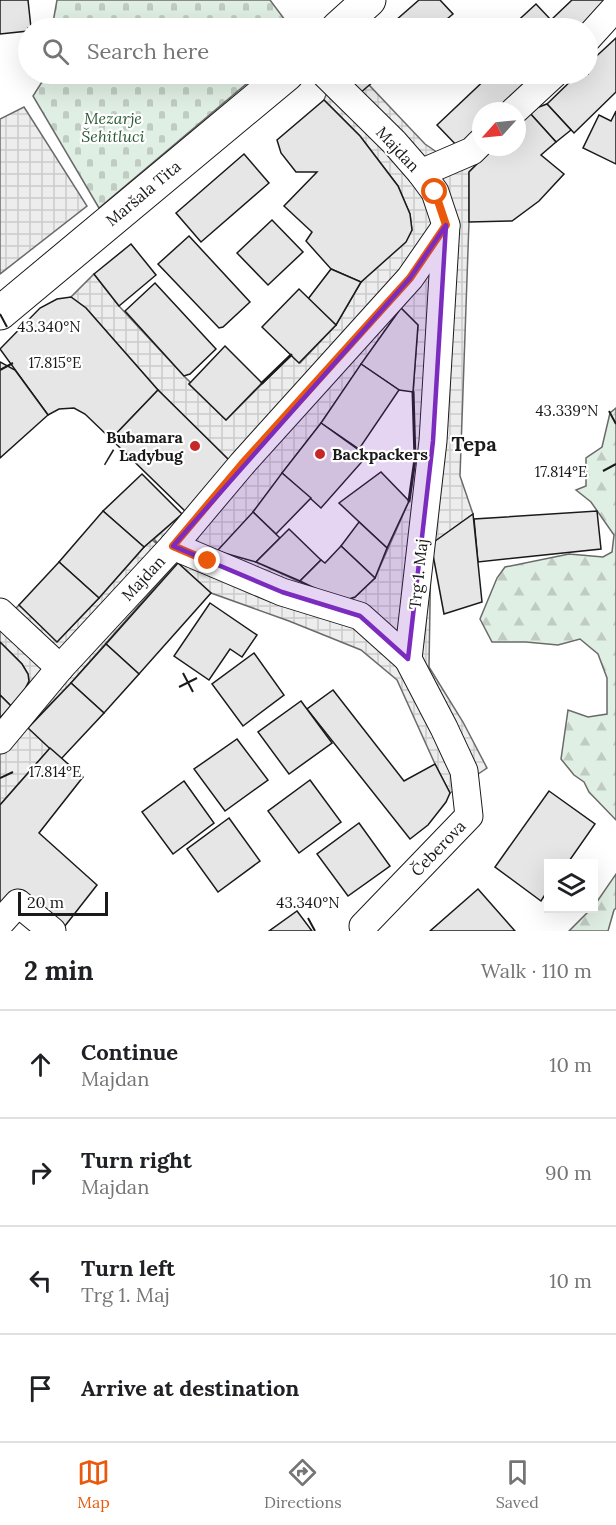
<!DOCTYPE html>
<html lang="en">
<head>
<meta charset="utf-8">
<style>
  :root { --surface:#fff; --page:#f6f6f6; --text:#202124; --muted:#757577; --line:#e0e0e0; --accent:#ea580c }
  body { margin:0; font-family:Lora,serif; background:var(--page); color:var(--text) }
  .controls { position:absolute; right:18px; bottom:18px; display:grid; overflow:hidden; border-radius:0px; box-shadow:0 6px 24px #0002 }
  .controls button { width:54px; height:54px; display:grid; place-items:center; padding:0; border:0; border-bottom:2px solid var(--line); background:var(--surface); color:var(--text); font:30px sans-serif }
  .compass { position:absolute; left:472px; top:102px; width:54px; height:54px; border-radius:50%; background:var(--surface); box-shadow:0 6px 24px #0002; rotate:243deg }
  .scale { position:absolute; left:18px; bottom:15px; width:90px; box-sizing:border-box; padding-left:6px; border:3px solid #1a1a1a; border-top:0; font-size:16px; line-height:21px; white-space:nowrap; color:#1a1a1a; -webkit-text-stroke:4px #fff; paint-order:stroke }
  .stop { position:absolute; width:18px; height:18px; margin:-14px; border:4px solid #ea580c; border-radius:50%; background:#fff }
  .stop.end { background:#ea580c; border-color:#fff; box-shadow:0 2px 6px #0008 }
  .list { margin:0; padding:0; list-style:none }
  h2 { display:flex; justify-content:space-between; align-items:center; height:78px; margin:0; padding:0 24px; font-size:26px }
  h2 small { font-size:20px; font-weight:400; color:var(--muted) }
  .list li { display:grid; grid-template-columns:39px 1fr auto; gap:18px; align-items:center; box-sizing:border-box; height:108px; padding:0 24px; border-top:2px solid var(--line) }
  .list b { display:block; font-size:22px; white-space:nowrap }
  .list p { margin:0; font-size:20px; white-space:nowrap; color:var(--muted) }
  .list em { font-size:20px; font-style:normal; color:var(--muted) }
  .icon { flex:none; width:33px; height:33px; fill:none; stroke:currentColor; stroke-width:2; stroke-linecap:round; stroke-linejoin:round }
  .map { position:relative; flex:none; width:616px; height:931px; overflow:hidden }
  .search { position:absolute; background:var(--surface); box-shadow:0 6px 24px #0002; left:18px; right:18px; top:18px; height:66px; display:flex; align-items:center; gap:15px; box-sizing:border-box; padding:0 21px; border-radius:33px; color:var(--muted); font-size:22px }
  .sheet { height:510px; background:var(--surface) }
  nav { display:flex; justify-content:space-around; align-items:center; box-sizing:border-box; height:84px; border-top:2px solid var(--line); background:var(--surface); font-size:16px; color:var(--muted) }
  nav a { display:grid; justify-items:center; gap:3px }
  nav .on { color:var(--accent) }
  .map>svg:first-child { display:block }
</style>
</head>
<body>
<div class="map">
<svg width="616" height="931" viewBox="0 0 616 931">
  <defs>
    <pattern id="forest-firs" width="22" height="20" patternUnits="userSpaceOnUse" patternTransform="scale(1.5)"><rect width="22" height="20" fill="#e0efe3"/><path d="M5 1l3.5 6h-7zM16 11l3.5 6h-7z" fill="#c0ccc2"/></pattern>
    <pattern id="cemetery-stones" width="16" height="16" patternUnits="userSpaceOnUse" patternTransform="scale(1.5)"><rect width="16" height="16" fill="#e0efe3"/><path d="M2 7V4a2 2 0 0 1 4 0v3zM10 15v-3a2 2 0 0 1 4 0v3z" fill="#c0ccc2"/></pattern>
    <pattern id="plaza-grid" width="8" height="8" patternUnits="userSpaceOnUse" patternTransform="scale(1.5)"><rect width="8" height="8" fill="#ededed"/><path d="M0 4h8M4 0v8" fill="none" stroke="#cbcbcb"/></pattern>
  </defs>
  <rect width="100%" height="100%" fill="#fff"/>
  <g fill="url(#forest-firs)" stroke="#6a6a6a" stroke-width="1.5">
    <polygon points="616,408 616,820 589,792 584,782 574,775 561,759 568,710 588,717 607,714 607,678 598,654 580,639 558,645 526,642 492,642 480,619 497,578 505,567 569,554 603,557 612,552 614,535 591,502 576,490 586,486 586,458 602,447 610,413"/>
    <polygon points="616,874 616,908 614,910 608,931 569,931 591,909 594,908 594,906"/>
  </g>
  <g fill="url(#cemetery-stones)" stroke="#6a6a6a" stroke-width="1.5">
    <polygon points="57,0 270,0 291,28 52,28"/>
    <polygon points="47,74 258,74 99,208 33,96"/>
  </g>
  <g fill="url(#plaza-grid)" stroke="#6a6a6a" stroke-width="1.5" fill-rule="evenodd">
    <path d="M334 74 369 85 425 144 441 155 481 147H493L469 172V222L460 476 473 514 431 545 429 667 463 722 487 768 450 793 435 764 397 680 361 650 289 621 211 593 177 562 71 683 28 727 50 748 0 805V718L22 695 29 681 28 674 22 664 0 642V624L19 605 58 641 99 598 144 547 152 540 161 547 154 539 182 514 186 512 233 464 158 390 86 308 71 297 94 274 119 306 184 376 190 382 189 384 226 420 291 355 300 363 336 325 361 282 412 230 410 214 398 186 360 136 324 100ZM401 308 418 325 413 392 415 459 409 501 375 578 355 597 346 600 335 598 256 562 253 512 321 423Z"/>
    <polygon points="24,107 87,206 0,274 0,119"/>
  </g>
  <g fill="#e6e6e6" stroke="#1a1a1a" stroke-width="1.5">
    <polygon points="0,0 28,0 31,28 28,28 28,31 0,34"/>
    <polygon points="419,0 440,0 453,14 436,28 387,28"/>
    <polygon points="572,0 609,0 582,28 510,28 536,4 551,20"/>
    <polygon points="616,38 616,92 574,133 547,104 578,74 588,74 588,64"/>
    <polygon points="341,74 382,74 359,94"/>
    <polygon points="491,74 539,74 500,111 481,111 481,129 460,149 437,125"/>
    <polygon points="324,100 360,136 398,186 410,214 412,230 406,242 361,282 331,269 306,241 312,232 284,206 317,172 296,172 281,153 277,140"/>
    <polygon points="547,104 571,130 556,142 528,111"/>
    <polygon points="528,111 556,142 541,155 564,174 539,201 512,221 469,222 469,172 494,147 517,147 517,123"/>
    <polygon points="616,111 616,164 583,148 599,115 611,121"/>
    <polygon points="244,154 269,183 201,242 176,213"/>
    <polygon points="272,220 303,252 268,285 237,253"/>
    <polygon points="189,236 250,302 223,327 219,328 158,264"/>
    <polygon points="131,244 156,275 119,306 94,274"/>
    <polygon points="331,269 361,282 336,325 308,299"/>
    <polygon points="155,283 216,349 190,374 184,376 125,311"/>
    <polygon points="299,289 336,325 299,363 262,327"/>
    <polygon points="71,297 86,308 158,390 111,439 85,414 74,408 59,409 48,415 0,349 40,308 57,299"/>
    <polygon points="401,308 418,325 413,392 399,390 361,364"/>
    <polygon points="225,346 262,383 226,420 189,384"/>
    <polygon points="0,362 15,370 48,415 0,458"/>
    <polygon points="361,364 399,390 359,449 321,423"/>
    <polygon points="158,390 233,464 186,512 111,439"/>
    <polygon points="321,423 367,456 321,508 282,473"/>
    <polygon points="381,472 409,501 387,548 339,503"/>
    <polygon points="282,473 311,498 276,534 253,512"/>
    <polygon points="142,474 182,514 144,547 103,511"/>
    <polygon points="103,511 144,547 99,598 59,562"/>
    <polygon points="597,511 601,549 478,562 474,519"/>
    <polygon points="253,512 280,538 256,562 217,551"/>
    <polygon points="473,514 482,602 444,614 431,544"/>
    <polygon points="359,522 387,548 375,578 341,546"/>
    <polygon points="289,529 321,560 300,581 256,562"/>
    <polygon points="341,546 375,578 355,597 346,600 335,598 300,581 321,560 325,563"/>
    <polygon points="59,562 99,598 57,642 19,605"/>
    <polygon points="178,563 211,593 139,674 106,644"/>
    <polygon points="210,603 257,635 242,657 230,649 209,680 174,656"/>
    <polygon points="0,642 22,664 28,674 29,681 22,695 11,706 0,695"/>
    <polygon points="106,644 139,674 104,713 71,683"/>
    <polygon points="254,653 284,695 243,726 212,684"/>
    <polygon points="71,683 104,713 61,759 28,728"/>
    <polygon points="333,690 404,781 435,764 450,793 446,802 428,825 410,839 307,709"/>
    <polygon points="0,695 11,706 0,718"/>
    <polygon points="301,701 332,743 289,774 258,732"/>
    <polygon points="237,739 268,780 225,811 194,769"/>
    <polygon points="50,748 83,777 39,833 97,885 61,931 0,916 0,805"/>
    <polygon points="310,780 341,822 299,853 268,811"/>
    <polygon points="184,781 214,823 173,854 142,812"/>
    <polygon points="549,791 595,824 567,864 548,864 548,890 541,901 495,867"/>
    <polygon points="229,818 260,861 218,892 187,849"/>
    <polygon points="359,823 390,866 348,896 317,854"/>
    <polygon points="478,889 515,931 430,931"/>
    <polygon points="297,911 312,931 269,931"/>
  </g>
  <g fill="none" stroke-linecap="round" stroke-linejoin="round">
    <defs>
      <g id="street">
        <polyline points="588,38 616,7"/>
        <polyline points="514,111 554,74"/>
        <polyline points="421,173 472,151 481,142"/>
        <polyline points="173,546 282,592 360,616 408,659 433,441 446,225 435,192 421,173 394,142 325,74"/>
        <polyline points="0,612 60,668"/>
        <polyline points="0,740 60,668 173,546 242,464 410,278 446,226"/>
        <polyline points="0,923 18,903 52,931"/>
        <polyline points="363,926 469,816 464,771 444,728 408,659"/>
      </g>
      <g id="secondary">
        <polyline points="338,28 369,0"/>
        <polyline points="0,313 287,74"/>
      </g>
    </defs>
    <use href="#street" stroke="#1a1a1a" stroke-width="29"/>
    <use href="#secondary" stroke="#1a1a1a" stroke-width="35"/>
    <use href="#street" stroke="#fff" stroke-width="27"/>
    <use href="#secondary" stroke="#fff" stroke-width="33"/>
    <g stroke="#1a1a1a" stroke-width="3">
      <polyline points="262,383 291,355"/>
      <polyline points="409,501 415,459 413,392"/>
    </g>
  </g>
  <g fill="none" stroke-linecap="round" stroke-linejoin="round">
    <polyline stroke="#ea580c" stroke-width="8" points="208,561 173,546 242,464 410,278 446,225 435,192"/>
  </g>
  <path fill="#7b2cbf" fill-opacity="0.2" stroke="#7b2cbf" stroke-width="4.5" stroke-linejoin="round" d="M446 225 433 441 408 659 360 616 282 592 173 546 410 278Z"/>
  <path fill="none" stroke="#1a1a1a" stroke-width="2" d="M0 314 7 327M0 370 13 363M609 411 616 424M603 471 616 464M183 673 193 692M179 687 197 678M0 778 13 772M308 918 315 931"/>
  <g fill="#c62828" stroke="#fff" stroke-width="2">
    <circle cx="195" cy="446" r="6"/>
    <circle cx="320" cy="454" r="6"/>
  </g>
  <g text-anchor="middle" stroke-width="4.5" stroke-linejoin="round" paint-order="stroke">
    <g font-size="16" font-style="italic" fill="#2b5a34" stroke="#fff">
      <text x="113" y="124">Mezarje<tspan x="113" dy="18">Šehitluci</tspan></text>
    </g>
    <g font-size="16" fill="#1a1a1a" stroke="#fff">
      <text transform="translate(398 149) rotate(47)" y="6">Majdan</text>
      <text transform="translate(143 193) rotate(-40)" y="6">Maršala Tita</text>
      <text transform="translate(418 574) rotate(-84)" y="6">Trg 1. Maj</text>
      <text transform="translate(143 578) rotate(-47)" y="6">Majdan</text>
      <text transform="translate(438 848) rotate(-46)" y="6">Čeberova</text>
    </g>
    <g font-size="16" font-weight="bold" fill="#1a1a1a" stroke="#fff" text-anchor="end">
      <text x="183" y="443">Bubamara<tspan x="183" dy="18">/ Ladybug</tspan></text>
      <text x="332" y="460" text-anchor="start">Backpackers</text>
    </g>
    <g font-size="20" font-weight="bold" fill="#1a1a1a" stroke="#fff">
      <text x="474" y="451">Tepa</text>
    </g>
  </g>
  <g font-size="15" text-anchor="middle" fill="#1a1a1a" stroke="#fff" stroke-width="4.5" stroke-linejoin="round" paint-order="stroke">
    <text x="49" y="332">43.340°N</text>
    <text x="55" y="368">17.815°E</text>
    <text x="567" y="416">43.339°N</text>
    <text x="561" y="477">17.814°E</text>
    <text x="55" y="777">17.814°E</text>
    <text x="308" y="908">43.340°N</text>
  </g>
</svg>
<div class="controls">
<button><svg class="icon" aria-label="layers" viewBox="0 0 24 24"><path d="M12 4l9 5-9 5-9-5zM3 14l9 5 9-5"/></svg></button>
</div>
<svg class="compass" viewBox="-18 -18 36 36"><path d="M0-13l5 13h-10z" fill="#e53935"/><path d="M0 13l5-13h-10z" fill="#757577"/></svg>
<div class="scale">20 m</div>
<div class="stop" style="left:435px;top:192px"></div>
<div class="stop end" style="left:208px;top:561px"></div>
<div class="search"><svg class="icon" aria-label="search" viewBox="0 0 24 24"><circle cx="10" cy="10" r="6"/><path d="M15 15l6 6"/></svg>Search here</div>
</div>
<section class="sheet">
<h2>2 min<small>Walk · 110 m</small></h2>
<ul class="list">
<li><svg class="icon" aria-label="ahead" viewBox="0 0 24 24"><path d="M12 20V5M6 11l6-6 6 6"/></svg><div><b>Continue</b><p>Majdan</p></div><em>10 m</em></li>
<li><svg class="icon" aria-label="right" viewBox="0 0 24 24"><path d="M7 20v-9h11M14 6l5 5-5 5"/></svg><div><b>Turn right</b><p>Majdan</p></div><em>90 m</em></li>
<li><svg class="icon" aria-label="left" viewBox="0 0 24 24"><path d="M17 20v-9H6M10 6l-5 5 5 5"/></svg><div><b>Turn left</b><p>Trg 1. Maj</p></div><em>10 m</em></li>
<li><svg class="icon" aria-label="arrive" viewBox="0 0 24 24"><path d="M6 21V4h12l-3 4 3 4H6"/></svg><div><b>Arrive at destination</b></div></li>
</ul>
</section>
<nav>
<a class="on"><svg class="icon" aria-label="map" viewBox="0 0 24 24"><path d="M3 6l6-2 6 2 6-2v14l-6 2-6-2-6 2zM9 4v14M15 6v14"/></svg>Map</a>
<a><svg class="icon" aria-label="directions" viewBox="0 0 24 24"><path d="M12 3l9 9-9 9-9-9zM9 14v-3h6M13 9l2 2-2 2"/></svg>Directions</a>
<a><svg class="icon" aria-label="saved" viewBox="0 0 24 24"><path d="M7 4h10v16l-5-4-5 4z"/></svg>Saved</a>
</nav>
</body>
</html>
